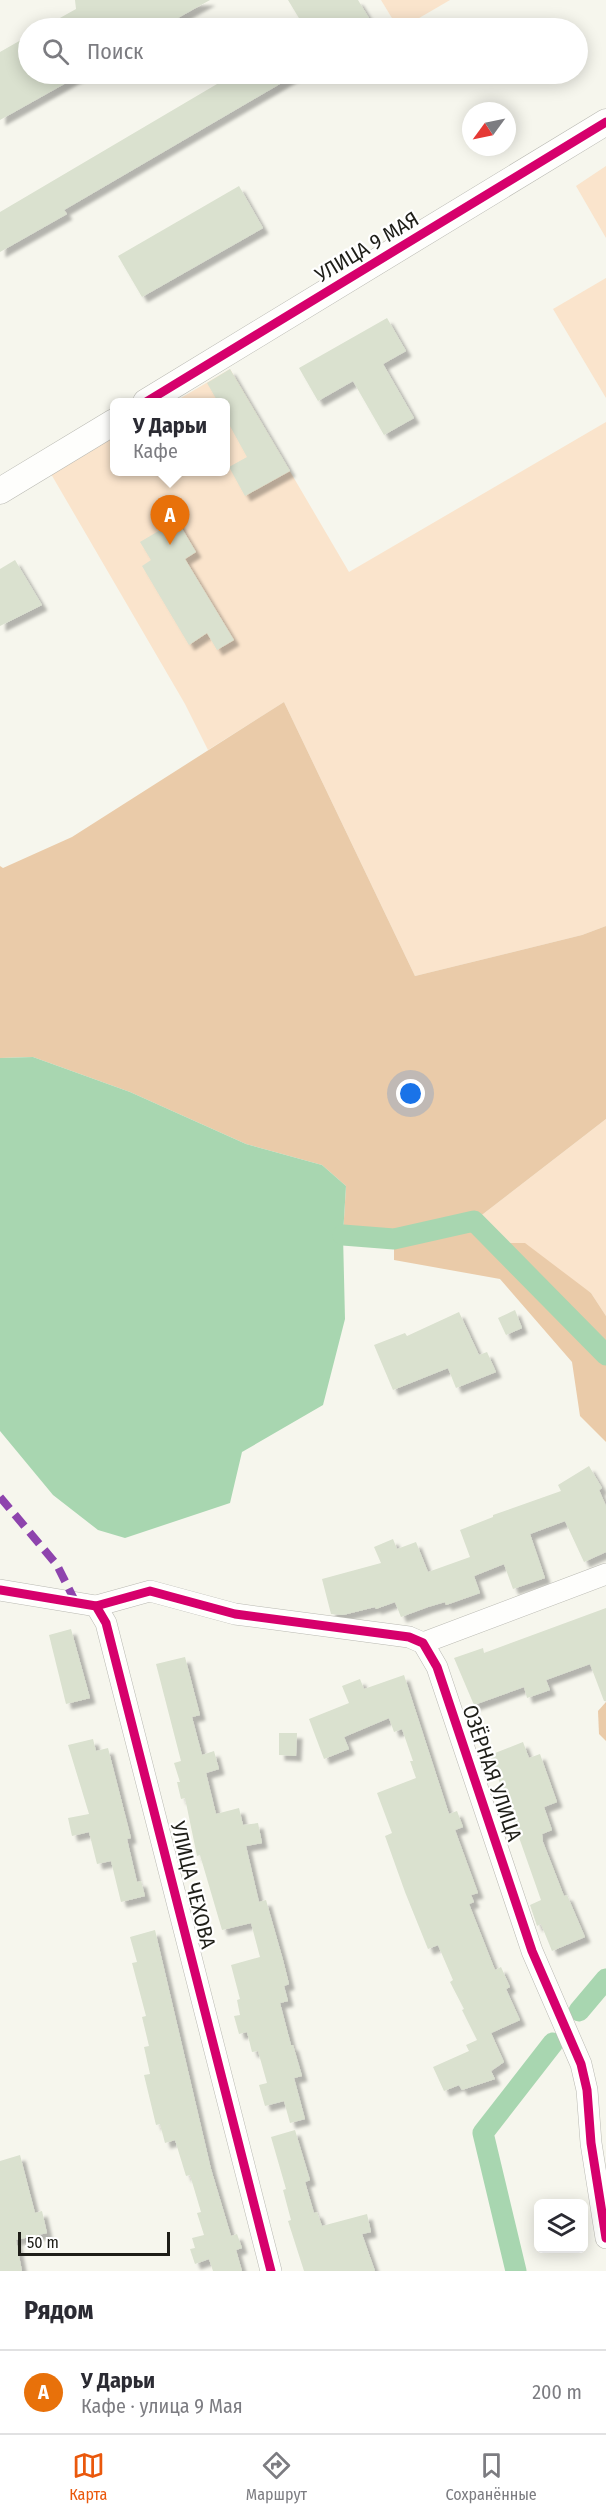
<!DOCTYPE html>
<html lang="ru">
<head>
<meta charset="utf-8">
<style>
  :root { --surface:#fff; --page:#f2f2f3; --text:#2b2b33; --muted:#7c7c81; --line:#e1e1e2; --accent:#ea580c }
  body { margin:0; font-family:"Fira Sans Condensed",sans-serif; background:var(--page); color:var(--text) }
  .controls { position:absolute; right:18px; bottom:18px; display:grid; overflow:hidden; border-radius:9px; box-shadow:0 3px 15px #0003 }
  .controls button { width:54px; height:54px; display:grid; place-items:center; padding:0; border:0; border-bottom:2px solid var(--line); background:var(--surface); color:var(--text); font:30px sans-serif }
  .compass { position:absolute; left:462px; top:102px; width:54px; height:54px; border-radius:50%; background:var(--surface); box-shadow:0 3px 15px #0003; rotate:237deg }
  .scale { position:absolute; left:18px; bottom:15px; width:152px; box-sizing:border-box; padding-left:6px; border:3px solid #1e1e18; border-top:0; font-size:16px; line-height:21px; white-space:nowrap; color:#1e1e18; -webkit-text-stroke:4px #fff; paint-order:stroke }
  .you { position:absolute; left:411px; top:1094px; width:21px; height:21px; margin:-15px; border:4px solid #fff; border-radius:50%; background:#1a73e8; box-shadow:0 0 0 9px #1a73e833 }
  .badge { display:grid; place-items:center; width:39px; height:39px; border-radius:50%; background:var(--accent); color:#fff; font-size:20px; font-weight:700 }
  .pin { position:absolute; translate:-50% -50px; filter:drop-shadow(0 2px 3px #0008) }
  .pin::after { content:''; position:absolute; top:32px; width:21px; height:18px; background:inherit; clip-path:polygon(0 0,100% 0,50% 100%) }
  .popup { position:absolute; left:110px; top:398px; width:120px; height:78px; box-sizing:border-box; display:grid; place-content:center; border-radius:9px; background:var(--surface); filter:drop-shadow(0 2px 4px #0005); font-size:20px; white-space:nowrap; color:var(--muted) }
  .popup b { font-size:22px; color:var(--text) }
  .popup::after { content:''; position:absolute; left:50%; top:100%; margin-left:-12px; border:12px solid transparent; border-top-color:var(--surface) }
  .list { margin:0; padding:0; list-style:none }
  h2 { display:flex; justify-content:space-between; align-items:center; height:78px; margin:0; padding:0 24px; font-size:26px }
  h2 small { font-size:20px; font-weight:400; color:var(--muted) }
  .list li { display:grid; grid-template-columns:39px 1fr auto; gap:18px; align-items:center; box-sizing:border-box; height:84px; padding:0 24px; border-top:2px solid var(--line) }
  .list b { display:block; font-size:22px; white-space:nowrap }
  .list p { margin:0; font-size:20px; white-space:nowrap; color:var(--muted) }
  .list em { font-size:20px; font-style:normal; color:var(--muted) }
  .icon { flex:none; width:33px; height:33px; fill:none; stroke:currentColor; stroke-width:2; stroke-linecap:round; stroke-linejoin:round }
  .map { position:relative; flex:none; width:606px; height:2271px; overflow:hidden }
  .search { position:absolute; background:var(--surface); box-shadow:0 3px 15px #0003; left:18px; right:18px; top:18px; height:66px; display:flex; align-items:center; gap:15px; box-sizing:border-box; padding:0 21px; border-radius:33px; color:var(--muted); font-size:22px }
  .sheet { height:162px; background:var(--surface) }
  nav { display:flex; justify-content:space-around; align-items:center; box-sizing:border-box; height:84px; border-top:2px solid var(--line); background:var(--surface); font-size:16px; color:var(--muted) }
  nav a { display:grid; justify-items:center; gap:3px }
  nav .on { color:var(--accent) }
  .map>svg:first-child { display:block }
</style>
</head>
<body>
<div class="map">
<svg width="606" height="2271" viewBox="0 0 606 2271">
  <defs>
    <filter id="shadow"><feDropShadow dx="5.5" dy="5.5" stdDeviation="1.5" flood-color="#0004"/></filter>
  </defs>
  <rect width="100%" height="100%" fill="#f6f6ed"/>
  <g fill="#fae4cc">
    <polygon points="381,0 450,0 402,28 398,28"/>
    <polygon points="606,166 606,238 576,186"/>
    <polygon points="606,278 606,398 553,309"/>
    <polygon points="230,369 349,572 606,422 606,926 582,935 415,976 284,702 208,750 185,704 51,474 114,437 114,472 225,472 225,402 174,402"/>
    <polygon points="606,1119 606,1316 591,1293 474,1221"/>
  </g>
  <g fill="#eacba9">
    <polygon points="284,702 415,976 582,935 606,926 606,1119 474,1221 508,1243 525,1243 591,1293 606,1316 606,1442 580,1416 572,1362 500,1279 394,1260 394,1239 343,1235 346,1186 322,1165 246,1144 130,1092 33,1057 0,1058 0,866 3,868 72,837"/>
    <polygon points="606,1702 606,1741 599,1734 598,1711"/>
  </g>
  <polygon fill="#a8d6b0" points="33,1057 130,1092 246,1144 322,1165 346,1186 343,1235 345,1319 323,1405 242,1452 230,1503 125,1538 98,1530 53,1495 0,1431 0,1058"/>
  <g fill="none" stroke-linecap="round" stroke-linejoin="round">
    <g stroke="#a8d6b0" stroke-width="21">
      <polyline points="343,1235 394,1239 474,1221 606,1355"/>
      <polyline points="579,2011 606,1979"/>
      <polyline points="516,2271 483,2133 553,2043"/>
    </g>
  </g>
  <g fill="#dae1cf" filter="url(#shadow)">
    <polygon points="75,0 210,0 160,28 42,28 76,9"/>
    <polygon points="288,0 358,0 375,28 305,28"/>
    <polygon points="28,36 28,74 82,74 0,120 0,52"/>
    <polygon points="234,74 297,74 64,210 67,214 0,252 0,212"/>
    <polygon points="239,186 263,228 142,297 118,256"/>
    <polygon points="387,318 406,351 383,364 414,418 384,435 353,381 318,401 299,368"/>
    <polygon points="230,369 290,471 245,496 229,467 247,457 225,417 225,402 218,402 207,383"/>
    <polygon points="177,520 196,552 185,559 234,640 217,650 207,633 189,645 142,566 151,560 140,542"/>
    <polygon points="15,560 42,605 0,626 0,569"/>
    <polygon points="515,1310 522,1328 506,1335 498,1318"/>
    <polygon points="459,1312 479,1355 487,1352 496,1372 456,1388 448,1368 393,1390 374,1345 405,1333 407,1336"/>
    <polygon points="589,1466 602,1488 599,1490 606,1506 606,1552 584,1562 565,1521 530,1534 545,1578 513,1589 504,1564 474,1576 480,1593 446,1605 445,1602 428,1607 401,1617 395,1602 376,1609 375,1607 343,1615 331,1614 322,1579 381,1563 374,1547 393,1539 397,1549 416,1542 428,1572 470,1557 460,1530 493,1517 493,1515 561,1491 558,1485"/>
    <polygon points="606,1608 606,1701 604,1701 590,1664 546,1680 550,1690 527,1698 524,1687 474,1705 454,1658 483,1648 484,1653"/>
    <polygon points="71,1629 90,1698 66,1704 49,1635"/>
    <polygon points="185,1657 200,1715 192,1717 202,1755 214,1751 219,1769 206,1773 216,1814 239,1808 243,1825 258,1823 262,1843 246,1846 259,1902 266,1900 283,1960 289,1984 284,1986 288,2001 280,2003 291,2045 293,2045 302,2076 294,2078 305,2119 290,2123 284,2101 265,2106 259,2085 267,2083 258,2051 252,2052 247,2032 239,2034 234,2016 240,2015 237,2000 240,1999 231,1965 260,1957 251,1923 222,1930 200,1855 197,1856 185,1798 181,1799 177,1782 180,1782 174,1763 181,1761 156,1664"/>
    <polygon points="404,1675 449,1814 457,1811 463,1827 455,1830 478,1893 471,1895 474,1902 469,1904 495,1970 501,1967 510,1987 506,1989 520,2020 491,2033 504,2062 491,2071 495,2079 462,2090 459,2085 444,2091 433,2067 469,2051 466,2045 477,2040 462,2010 464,2009 450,1982 453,1980 438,1945 428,1949 405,1892 385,1836 392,1833 377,1793 416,1778 410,1761 413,1761 402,1729 394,1732 389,1718 344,1737 349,1749 324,1759 309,1719 349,1703 342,1686 360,1679 364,1689"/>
    <polygon points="279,1733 297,1733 296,1756 279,1755"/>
    <polygon points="93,1739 96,1751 108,1748 131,1838 127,1839 137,1882 141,1881 145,1896 121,1902 111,1861 97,1864 89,1832 72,1836 68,1818 89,1814 68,1745"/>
    <polygon points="523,1742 529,1758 540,1754 557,1802 544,1807 552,1830 542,1834 543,1842 564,1896 567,1895 585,1937 552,1951 541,1924 537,1926 530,1905 541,1900 490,1755"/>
    <polygon points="155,1930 211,2169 231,2236 237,2234 242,2248 236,2250 242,2271 213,2271 209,2259 195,2264 190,2249 195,2248 192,2238 204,2235 197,2213 201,2212 190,2175 186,2176 175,2140 165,2143 160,2124 156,2125 144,2075 150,2074 144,2047 149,2046 142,2017 146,2016 132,1963 137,1962 130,1937"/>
    <polygon points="295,2130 310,2180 305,2182 314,2213 317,2212 322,2226 367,2214 371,2232 362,2234 375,2271 304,2271 288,2221 291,2220 283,2190 286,2189 271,2137"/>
    <polygon points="20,2155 35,2213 42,2211 47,2233 16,2240 22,2271 0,2271 0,2161"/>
  </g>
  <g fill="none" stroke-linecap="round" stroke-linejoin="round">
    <defs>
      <g id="minor">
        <polyline points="0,1590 96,1606 106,1623 271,2271"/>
        <polyline points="96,1606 150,1591 235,1614 409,1637 423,1643 437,1667 532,1951 581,2064 587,2090 591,2143 606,2238"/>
        <polyline points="423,1643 606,1574"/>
      </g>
      <g id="tertiary">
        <polyline points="146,402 606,122"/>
        <polyline points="0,491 114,422"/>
      </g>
    </defs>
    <use href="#minor" stroke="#b9b9b2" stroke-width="22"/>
    <use href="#tertiary" stroke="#b9b9b2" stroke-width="27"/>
    <use href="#minor" stroke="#fefefc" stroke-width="21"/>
    <use href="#tertiary" stroke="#fefefc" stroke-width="26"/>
    <polyline stroke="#8e44ad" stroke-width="8" stroke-dasharray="15 8" stroke-linecap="butt" points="0,1497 57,1565 75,1601"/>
    <defs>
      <g id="cycleway">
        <polyline points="146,402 606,122"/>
        <polyline points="0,1590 96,1606 106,1623 271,2271"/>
        <polyline points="96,1606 150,1591 235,1614 409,1637 423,1643 437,1667 532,1951 581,2064 587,2090 591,2143 606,2238"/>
      </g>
    </defs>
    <use href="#cycleway" stroke="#fff" stroke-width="13"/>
    <use href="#cycleway" stroke="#d6006c" stroke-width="9"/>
  </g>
  <g text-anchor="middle" stroke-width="4.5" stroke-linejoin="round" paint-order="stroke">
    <g font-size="21" fill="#1e1e18" stroke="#fff">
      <text transform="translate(367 247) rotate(-31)" y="7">УЛИЦА 9 МАЯ</text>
      <text transform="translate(492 1773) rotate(71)" y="7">ОЗЁРНАЯ УЛИЦА</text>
      <text transform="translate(193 1885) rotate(76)" y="7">УЛИЦА ЧЕХОВА</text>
    </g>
  </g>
</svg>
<div class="controls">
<button><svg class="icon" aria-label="layers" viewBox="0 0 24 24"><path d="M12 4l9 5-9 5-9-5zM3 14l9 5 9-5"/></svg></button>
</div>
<svg class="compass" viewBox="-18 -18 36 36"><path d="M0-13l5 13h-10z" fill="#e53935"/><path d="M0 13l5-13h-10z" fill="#7c7c81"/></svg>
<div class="scale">50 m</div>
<div class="you"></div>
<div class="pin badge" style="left:170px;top:545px;background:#e8710a">A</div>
<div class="popup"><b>У Дарьи</b>Кафе</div>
<div class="search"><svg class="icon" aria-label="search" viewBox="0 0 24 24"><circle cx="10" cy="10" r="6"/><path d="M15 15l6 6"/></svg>Поиск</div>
</div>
<section class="sheet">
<h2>Рядом<small></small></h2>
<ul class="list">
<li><span class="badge" style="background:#e8710a">A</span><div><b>У Дарьи</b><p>Кафе · улица 9 Мая</p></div><em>200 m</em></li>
</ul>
</section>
<nav>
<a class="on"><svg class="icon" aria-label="map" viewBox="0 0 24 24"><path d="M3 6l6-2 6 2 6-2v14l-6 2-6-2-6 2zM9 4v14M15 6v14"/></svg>Карта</a>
<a><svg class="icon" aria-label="directions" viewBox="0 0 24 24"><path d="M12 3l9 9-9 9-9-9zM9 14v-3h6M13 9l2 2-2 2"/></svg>Маршрут</a>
<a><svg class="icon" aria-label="saved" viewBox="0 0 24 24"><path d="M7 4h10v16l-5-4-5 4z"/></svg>Сохранённые</a>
</nav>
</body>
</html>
